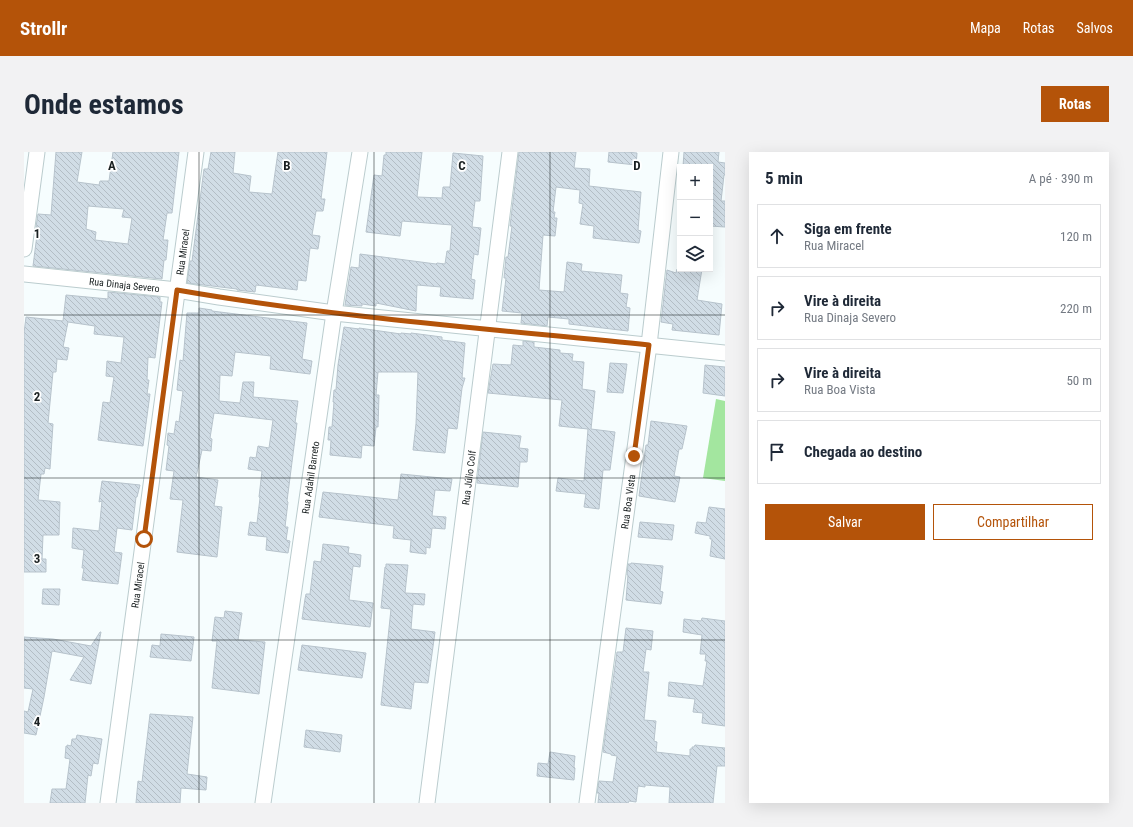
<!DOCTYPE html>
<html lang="pt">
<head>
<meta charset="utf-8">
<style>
  :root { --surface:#fff; --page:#f2f2f3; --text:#1f2937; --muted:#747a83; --line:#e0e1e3; --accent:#b45309 }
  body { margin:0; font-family:"Roboto Condensed",sans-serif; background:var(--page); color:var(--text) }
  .controls { position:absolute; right:12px; top:12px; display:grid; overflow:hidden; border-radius:0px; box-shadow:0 4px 16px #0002 }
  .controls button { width:36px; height:36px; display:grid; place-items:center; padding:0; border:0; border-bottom:1px solid var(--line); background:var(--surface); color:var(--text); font:20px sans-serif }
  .stop { position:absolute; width:12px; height:12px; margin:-9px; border:3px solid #b45309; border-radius:50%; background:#fff }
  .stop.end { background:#b45309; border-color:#fff; box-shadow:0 1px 4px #0008 }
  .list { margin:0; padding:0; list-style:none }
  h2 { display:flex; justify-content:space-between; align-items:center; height:52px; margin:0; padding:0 16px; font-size:17px }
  h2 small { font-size:13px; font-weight:400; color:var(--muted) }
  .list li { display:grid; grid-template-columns:26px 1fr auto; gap:12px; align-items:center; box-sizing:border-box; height:64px; margin:0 8px 8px; padding:0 8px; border:1px solid var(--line); border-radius:0px }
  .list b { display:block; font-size:15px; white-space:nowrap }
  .list p { margin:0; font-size:13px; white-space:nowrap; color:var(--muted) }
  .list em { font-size:13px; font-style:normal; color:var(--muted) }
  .actions { display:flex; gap:8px; padding:12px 16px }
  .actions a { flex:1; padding:9px 0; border:1px solid var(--accent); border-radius:0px; text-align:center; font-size:14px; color:var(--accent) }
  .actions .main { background:var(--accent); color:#fff }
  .icon { flex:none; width:22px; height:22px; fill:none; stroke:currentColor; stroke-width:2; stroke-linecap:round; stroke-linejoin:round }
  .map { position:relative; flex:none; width:701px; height:651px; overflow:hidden; border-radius:0px }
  header { display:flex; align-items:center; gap:24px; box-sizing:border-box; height:56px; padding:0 20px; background:var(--accent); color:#fff }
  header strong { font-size:19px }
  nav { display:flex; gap:22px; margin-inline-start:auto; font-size:14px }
  .intro { display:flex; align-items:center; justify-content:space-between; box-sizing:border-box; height:96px; padding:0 24px }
  h1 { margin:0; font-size:28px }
  .button { padding:10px 18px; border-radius:0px; background:var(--accent); color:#fff; font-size:14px; font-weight:700 }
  main { display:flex; gap:24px; padding:0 24px }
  aside { flex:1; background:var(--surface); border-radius:0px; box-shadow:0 4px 16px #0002 }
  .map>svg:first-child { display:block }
</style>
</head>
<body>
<header>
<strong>Strollr</strong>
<nav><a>Mapa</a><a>Rotas</a><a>Salvos</a></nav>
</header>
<div class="intro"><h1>Onde estamos</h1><a class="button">Rotas</a></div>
<main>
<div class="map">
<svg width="701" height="651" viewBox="0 0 701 651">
  <defs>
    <pattern id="building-back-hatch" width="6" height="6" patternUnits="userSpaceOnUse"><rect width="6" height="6" fill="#d1dde6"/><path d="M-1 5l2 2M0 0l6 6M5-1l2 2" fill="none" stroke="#b3bdc5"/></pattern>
  </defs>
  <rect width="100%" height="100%" fill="#f6fdfe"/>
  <polygon fill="#a3e69f" points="692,247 701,249 701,329 679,326"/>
  <g fill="url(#building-back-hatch)" stroke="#b7c3cc" fill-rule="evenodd">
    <path d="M32 0H58L53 30 75 33 76 29H85L89 0H155L148 61H143L139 88H144L142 108H140L138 127 9 114 14 75H12L14 62 27 63ZM64 54 100 57 98 65 108 66 104 92 71 88 72 80 62 77Z"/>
    <polygon points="187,0 211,0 209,21 227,24 225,40 248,42 254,0 303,0 297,47 301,47 299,59 292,59 288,83 296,84 294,97 286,96 282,129 274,128 273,138 232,133 231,140 213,138 213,137 163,131 166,109 168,109 180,17 184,17"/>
    <polygon points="362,0 398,0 393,45 418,46 419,35 426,35 429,1 459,4 456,49 451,49 448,75 457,76 454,103 450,102 447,127 451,128 449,147 416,144 417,135 393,133 392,159 352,151 352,154 338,152 338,154 321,153 327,115 335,116 336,102 412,112 413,111 421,112 423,99 426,99 428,73 378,69 376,84 342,80 350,23 358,24 360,3 362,3"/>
    <polygon points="495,0 552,0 550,16 566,17 565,34 617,40 614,78 617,79 615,91 569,86 570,74 556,72 559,52 555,51 556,38 532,35 529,60 531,60 530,66 533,66 531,84 519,83 515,138 540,140 543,110 558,112 557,119 598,123 596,141 604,142 602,155 606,156 604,179 545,172 545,167 524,165 523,174 497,171 498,161 478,159 482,126 480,126 482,105 484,105 488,74 486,74"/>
    <polygon points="585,0 602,0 613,1 612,13 584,10"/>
    <polygon points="660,0 695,0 694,10 701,11 701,23 700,23 697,49 701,49 701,75 686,74 686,15 659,15"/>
    <polygon points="653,117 678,117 673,148 698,152 695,183 648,178 649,172 637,170 643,118 652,121"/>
    <polygon points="84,140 136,145 136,150 138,150 131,206 124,205 123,228 125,228 123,242 126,242 119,294 74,288 79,250 86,251 90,225 82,224 83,209 97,211 100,185 70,182 71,174 44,170 39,195 45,196 43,208 33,207 32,220 29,220 24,271 29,272 26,317 21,316 20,322 17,322 14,348 36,350 35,383 19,383 18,407 22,407 22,420 0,420 0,181 2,165 39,169 42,143 84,147"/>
    <polygon points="175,156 188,158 188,159 283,171 278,207 288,209 286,222 246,217 247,204 211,200 208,224 196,223 195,249 216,251 219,230 230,230 229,245 274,249 271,271 273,271 263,349 264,350 261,375 264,375 262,388 266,389 264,401 242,398 243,385 224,383 226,370 233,371 236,346 235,345 238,319 224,317 226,305 232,306 234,294 245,296 249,268 190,261 186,286 188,287 187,299 178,298 172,325 194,328 190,354 198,355 193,405 153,400 159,348 146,347 150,319 142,318 145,294 143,293 144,281 150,282 152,269 155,270 159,239 153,238 156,208 159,209 163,161 175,161"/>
    <polygon points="320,175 335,177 335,176 377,182 377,181 387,182 387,181 418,185 418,188 441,191 438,226 441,226 438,236 433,277 424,276 421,301 389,298 392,272 394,220 354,220 352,243 355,243 354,275 352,275 350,294 338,293 337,306 306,303 307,288 304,288 305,275 308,275 310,250 309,250 310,238 312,238 314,213"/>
    <polygon points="499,189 510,190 510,195 536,198 536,201 549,202 548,209 560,210 558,237 571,239 567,277 591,280 586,318 579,318 575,357 560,355 562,342 532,339 534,326 560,329 564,277 535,274 538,248 464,241 469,212 487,213 489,193 499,194"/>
    <polygon points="586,211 603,212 599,241 583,240"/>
    <polygon points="681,213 701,215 701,244 679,241"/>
    <polygon points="627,269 663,274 658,297 655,297 650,324 656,325 651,350 615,344 622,293 624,293"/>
    <polygon points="459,280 497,284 495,296 504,297 503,310 496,310 494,335 453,331"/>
    <polygon points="377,322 428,327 426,339 411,338 408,364 422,365 421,377 408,376 406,396 402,395 402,402 386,400 387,388 369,386 370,374 295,365 299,340 374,348"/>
    <polygon points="78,329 116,333 113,345 112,345 108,378 93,376 90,400 98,401 94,432 58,428 60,416 58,416 60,398 48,396 49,376 75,379 78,349 75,350"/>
    <polygon points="685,355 701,357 701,407 686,404 688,387 686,387 686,384 671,381 673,370 682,371"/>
    <polygon points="616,370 650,373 648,388 614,385"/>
    <polygon points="299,392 325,395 324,401 337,403 336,415 329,414 325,448 349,451 346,475 278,467 281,447 282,442 286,442 290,409 297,410"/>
    <polygon points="607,411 639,414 636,439 639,440 637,452 602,448 604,423 603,423 604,412 607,412"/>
    <polygon points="362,412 384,413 381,441 401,442 400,453 389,452 387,477 411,480 404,531 390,530 387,557 357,553 367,457 357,456 361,415 362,415"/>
    <polygon points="19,437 36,437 35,453 18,452"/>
    <polygon points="201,459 218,461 214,488 241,490 235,542 188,536 193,489 188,489 191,465 200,466"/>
    <polygon points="678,466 701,469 701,574 678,571 679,561 669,560 671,547 644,544 645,530 679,534 683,509 681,509 682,502 676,502 678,483 659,480 660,467 677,469"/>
    <polygon points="602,476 629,479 627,498 622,497 619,520 625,520 620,568 632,569 630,589 633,590 632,600 666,604 666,597 668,597 668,595 670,595 671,593 701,596 701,614 693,614 689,651 645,651 646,635 621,633 621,635 614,634 612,650 605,649 604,651 574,651 575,641 573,641 575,629 589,630 593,604 587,603 587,602 579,600 593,500 599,500"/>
    <polygon points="76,480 77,480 67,532 46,528 60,505 28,499 20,545 12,583 0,581 0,559 4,560 9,537 0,536 0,485 29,487 67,494"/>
    <polygon points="137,482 170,485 167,509 126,505 128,493 136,494"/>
    <polygon points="278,493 342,501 338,526 274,518"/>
    <polygon points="126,562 169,565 163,622 183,625 182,638 157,636 156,651 112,651 114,629 118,630"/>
    <polygon points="282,578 318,583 316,600 280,595"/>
    <polygon points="53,583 78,587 74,612 69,611 67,624 64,623 61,651 26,651 28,637 42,637 46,607 41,606 42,594 43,595 43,593 47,594 48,587 52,587"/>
    <polygon points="526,600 551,604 550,615 551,616 550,628 513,624 514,611 524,612"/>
  </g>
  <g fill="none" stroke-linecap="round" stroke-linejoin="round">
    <defs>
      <g id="minor">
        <polyline points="0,97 13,0"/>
        <path id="s1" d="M0 122 153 138 195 145 310 161 701 201"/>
        <path id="s2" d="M84 651 172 0"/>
        <path id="s3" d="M239 651 310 161 336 0"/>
        <path id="s4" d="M403 651 486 0"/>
        <path id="s5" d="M563 651 625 193 647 0"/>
      </g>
    </defs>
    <use href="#minor" stroke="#bbccce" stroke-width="17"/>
    <use href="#minor" stroke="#fff" stroke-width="15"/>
  </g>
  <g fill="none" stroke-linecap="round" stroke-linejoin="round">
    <path stroke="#b45309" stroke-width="5" d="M120 387 153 138C309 165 467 177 625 193L610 304"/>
  </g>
  <path fill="none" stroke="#1a2021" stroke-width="1" stroke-opacity="0.55" d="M175 0V651M350 0V651M526 0V651M0 163H701M0 326H701M0 488H701"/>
  <g text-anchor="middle" stroke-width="3.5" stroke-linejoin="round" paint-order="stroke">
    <g font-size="10" fill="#1a2021" stroke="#fff">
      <text dy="4" stroke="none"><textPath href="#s2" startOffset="556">Rua Miracel</textPath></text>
      <text dy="4" stroke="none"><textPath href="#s1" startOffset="101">Rua Dinaja Severo</textPath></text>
      <text dy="4" stroke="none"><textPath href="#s3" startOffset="329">Rua Adahil Barreto</textPath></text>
      <text dy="4" stroke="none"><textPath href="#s4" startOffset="328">Rua Júlio Colf</textPath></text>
      <text dy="4" stroke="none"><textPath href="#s5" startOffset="304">Rua Boa Vista</textPath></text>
      <text dy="4" stroke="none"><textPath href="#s2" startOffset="220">Rua Miracel</textPath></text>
    </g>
  </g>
  <g font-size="13" text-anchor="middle" font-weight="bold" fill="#1a2021" stroke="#fff" stroke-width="3.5" stroke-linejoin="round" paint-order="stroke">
    <text x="88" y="18">A</text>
    <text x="263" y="18">B</text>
    <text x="438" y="18">C</text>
    <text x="613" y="18">D</text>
    <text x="13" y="86">1</text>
    <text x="13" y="249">2</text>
    <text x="13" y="411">3</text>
    <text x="13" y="574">4</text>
  </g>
</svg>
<div class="controls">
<button>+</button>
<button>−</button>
<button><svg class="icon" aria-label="layers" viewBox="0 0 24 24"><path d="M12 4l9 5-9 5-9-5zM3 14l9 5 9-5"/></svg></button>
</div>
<div class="stop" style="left:120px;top:387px"></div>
<div class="stop end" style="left:610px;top:304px"></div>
</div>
<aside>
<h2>5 min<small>A pé · 390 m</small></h2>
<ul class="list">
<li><svg class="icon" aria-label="ahead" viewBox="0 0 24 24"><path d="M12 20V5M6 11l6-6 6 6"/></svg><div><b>Siga em frente</b><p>Rua Miracel</p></div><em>120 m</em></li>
<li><svg class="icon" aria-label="right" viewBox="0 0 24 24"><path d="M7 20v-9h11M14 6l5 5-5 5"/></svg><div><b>Vire à direita</b><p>Rua Dinaja Severo</p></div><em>220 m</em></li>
<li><svg class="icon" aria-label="right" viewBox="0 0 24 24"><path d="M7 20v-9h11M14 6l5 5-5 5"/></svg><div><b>Vire à direita</b><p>Rua Boa Vista</p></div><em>50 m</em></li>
<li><svg class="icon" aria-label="arrive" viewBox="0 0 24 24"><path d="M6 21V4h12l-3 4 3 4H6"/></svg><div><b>Chegada ao destino</b></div></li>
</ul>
<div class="actions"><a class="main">Salvar</a><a>Compartilhar</a></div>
</aside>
</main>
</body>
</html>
